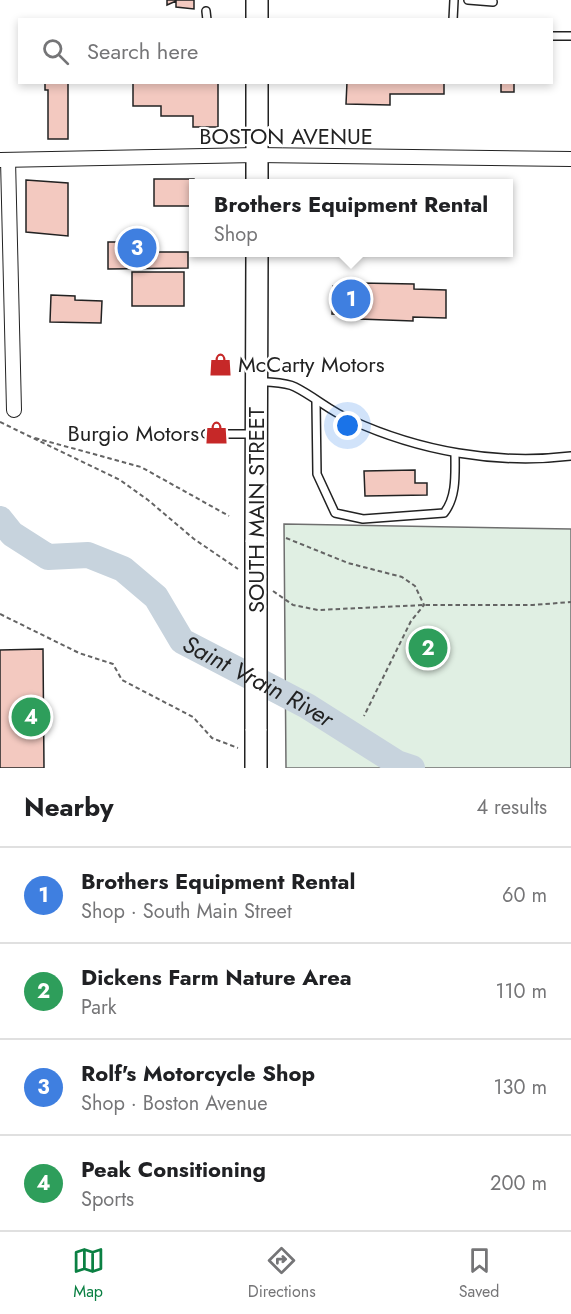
<!DOCTYPE html>
<html lang="en">
<head>
<meta charset="utf-8">
<style>
  :root { --surface:#fff; --page:#f6f6f6; --text:#202124; --muted:#757577; --line:#e0e0e0; --accent:#0b8043 }
  body { margin:0; font-family:Jost,sans-serif; background:var(--page); color:var(--text) }
  .you { position:absolute; left:348px; top:426px; width:21px; height:21px; margin:-15px; border:4px solid #fff; border-radius:50%; background:#1a73e8; box-shadow:0 0 0 9px #1a73e833 }
  .badge { display:grid; place-items:center; width:39px; height:39px; border-radius:50%; background:var(--accent); color:#fff; font-size:20px; font-weight:700 }
  .pin { position:absolute; translate:-50% -50%; border:3px solid #fff; box-shadow:0 2px 6px #0006 }
  .popup { position:absolute; left:189px; top:179px; width:324px; height:78px; box-sizing:border-box; display:grid; place-content:center; border-radius:0px; background:var(--surface); filter:drop-shadow(0 2px 4px #0005); font-size:20px; white-space:nowrap; color:var(--muted) }
  .popup b { font-size:22px; color:var(--text) }
  .popup::after { content:''; position:absolute; left:50%; top:100%; margin-left:-12px; border:12px solid transparent; border-top-color:var(--surface) }
  .list { margin:0; padding:0; list-style:none }
  h2 { display:flex; justify-content:space-between; align-items:center; height:78px; margin:0; padding:0 24px; font-size:26px }
  h2 small { font-size:20px; font-weight:400; color:var(--muted) }
  .list li { display:grid; grid-template-columns:39px 1fr auto; gap:18px; align-items:center; box-sizing:border-box; height:96px; padding:0 24px; border-top:2px solid var(--line) }
  .list b { display:block; font-size:22px; white-space:nowrap }
  .list p { margin:0; font-size:20px; white-space:nowrap; color:var(--muted) }
  .list em { font-size:20px; font-style:normal; color:var(--muted) }
  .icon { flex:none; width:33px; height:33px; fill:none; stroke:currentColor; stroke-width:2; stroke-linecap:round; stroke-linejoin:round }
  .map { position:relative; flex:none; width:571px; height:768px; overflow:hidden }
  .search { position:absolute; background:var(--surface); box-shadow:0 3px 9px #0003; left:18px; right:18px; top:18px; height:66px; display:flex; align-items:center; gap:15px; box-sizing:border-box; padding:0 21px; border-radius:0px; color:var(--muted); font-size:22px }
  .sheet { height:462px; background:var(--surface) }
  nav { display:flex; justify-content:space-around; align-items:center; box-sizing:border-box; height:84px; border-top:2px solid var(--line); background:var(--surface); font-size:16px; color:var(--muted) }
  nav a { display:grid; justify-items:center; gap:3px }
  nav .on { color:var(--accent) }
  .map>svg:first-child { display:block }
</style>
</head>
<body>
<div class="map">
<svg width="571" height="768" viewBox="0 0 571 768">
  <rect width="100%" height="100%" fill="#fff"/>
  <polygon fill="#e0efe3" stroke="#6f6f6f" stroke-width="1.5" points="284,524 571,529 571,768 286,768"/>
  <g fill="none" stroke-linecap="round" stroke-linejoin="round">
    <path stroke="#c7d3dd" stroke-width="26" id="s1" d="M0 519 12 534 48 557 88 555 123 569 156 597 182 641 307 706 397 763 412 768"/>
  </g>
  <g fill="#f3c9c0" stroke="#222" stroke-width="1.5">
    <polygon points="167,0 194,0 194,9 176,7 176,1 167,5"/>
    <polygon points="45,82 68,82 68,139 48,139 48,90 45,90"/>
    <polygon points="133,82 218,82 218,127 193,127 193,116 161,116 161,106 133,106"/>
    <polygon points="347,82 444,82 444,94 390,94 390,105 346,104"/>
    <rect x="501" y="82" width="13" height="10"/>
    <rect x="154" y="179" width="40" height="27"/>
    <polygon points="26,180 68,183 68,236 26,232"/>
    <polygon points="108,242 142,242 142,252 188,252 188,268 108,269"/>
    <rect x="132" y="272" width="52" height="34"/>
    <polygon points="360,283 414,284 414,289 446,290 446,318 413,317 413,321 359,319 359,315 332,314 333,286 360,287"/>
    <polygon points="51,295 75,296 75,300 102,301 101,323 50,322"/>
    <polygon points="415,470 415,483 427,483 427,495 365,496 364,471"/>
    <polygon points="43,649 44,768 0,768 0,650"/>
  </g>
  <g fill="none" stroke-linecap="round" stroke-linejoin="round">
    <defs>
      <g id="service">
        <polyline points="468,0 493,2"/>
        <polyline points="206,11 207,20"/>
        <polyline points="453,20 454,0"/>
        <polyline points="552,36 571,36"/>
        <path d="M259 381C270 383 285 382 295 387 315 397 331 412 351 420 419 451 496 465 571 456"/>
        <path d="M316 402 317 474 335 513 363 519 444 513C457 497 455 473 455 453"/>
        <polyline points="206,434 254,434"/>
      </g>
      <g id="minor">
        <polyline points="0,160 257,155 571,159"/>
        <polyline points="8,160 14,410"/>
      </g>
      <g id="trunk">
        <polyline points="257,20 257,0"/>
        <polyline points="257,184 257,82"/>
        <polyline points="256,542 257,252"/>
        <polyline points="256,729 256,768"/>
      </g>
    </defs>
    <use href="#service" stroke="#222" stroke-width="10"/>
    <use href="#minor" stroke="#222" stroke-width="16"/>
    <use href="#trunk" stroke="#222" stroke-width="24"/>
    <g stroke="#646464" stroke-width="2" stroke-dasharray="4.5 3" stroke-linecap="butt">
      <polyline points="0,422 120,480 148,500 194,539 238,569"/>
      <polyline points="35,438 141,467 229,516"/>
      <polyline points="286,538 348,563 402,577 415,586 424,605 411,621 364,716"/>
      <polyline points="273,591 293,605 318,610 424,605 533,605 571,602"/>
      <polyline points="0,614 79,653 113,664 122,680 193,717 212,738 238,748"/>
    </g>
    <use href="#service" stroke="#fff" stroke-width="7"/>
    <use href="#minor" stroke="#fff" stroke-width="14"/>
    <use href="#trunk" stroke="#fff" stroke-width="21"/>
    <defs>
      <polyline id="trunk-bridge" points="256,729 256,542"/>
    </defs>
    <use href="#trunk-bridge" stroke="#222" stroke-width="24" stroke-linecap="butt"/>
    <use href="#trunk-bridge" stroke="#fff" stroke-width="21"/>
  </g>
  <defs>
    <symbol id="shop-bare" viewBox="-9 -9 18 18"><path d="M-5-2.5h2.3a2.7 3.5 0 0 1 5.4 0H5L5.5 6h-11ZM-1.5-2.5h3a1.5 2.3 0 0 0-3 0Z" fill="#c62828" stroke="#fff" stroke-width="2.5" paint-order="stroke"/></symbol>
  </defs>
  <g fill-rule="evenodd">
    <use href="#shop-bare" x="204" y="348" width="33" height="33"/>
    <use href="#shop-bare" x="200" y="416" width="33" height="33"/>
  </g>
  <g text-anchor="middle" stroke-width="4.5" stroke-linejoin="round" paint-order="stroke">
    <g font-size="22" fill="#222" stroke="#fff">
      <text x="286" y="144">BOSTON AVENUE</text>
      <text transform="translate(256 510) rotate(-90)" y="8">SOUTH MAIN STREET</text>
    </g>
    <g font-size="22" fill="#222" stroke="#fff" text-anchor="start">
      <text x="238" y="372">McCarty Motors</text>
      <text x="199" y="441" text-anchor="end">Burgio Motors</text>
    </g>
    <g font-size="24" font-style="italic" fill="#222" stroke="#fff">
      <text dy="8" stroke="none"><textPath href="#s1" startOffset="320">Saint Vrain River</textPath></text>
    </g>
  </g>
</svg>
<div class="you"></div>
<div class="pin badge" style="left:351px;top:299px;background:#3f7fe0">1</div>
<div class="popup"><b>Brothers Equipment Rental</b>Shop</div>
<div class="pin badge" style="left:428px;top:648px;background:#2e9e5b">2</div>
<div class="pin badge" style="left:137px;top:248px;background:#3f7fe0">3</div>
<div class="pin badge" style="left:31px;top:717px;background:#2e9e5b">4</div>
<div class="search"><svg class="icon" aria-label="search" viewBox="0 0 24 24"><circle cx="10" cy="10" r="6"/><path d="M15 15l6 6"/></svg>Search here</div>
</div>
<section class="sheet">
<h2>Nearby<small>4 results</small></h2>
<ul class="list">
<li><span class="badge" style="background:#3f7fe0">1</span><div><b>Brothers Equipment Rental</b><p>Shop · South Main Street</p></div><em>60 m</em></li>
<li><span class="badge" style="background:#2e9e5b">2</span><div><b>Dickens Farm Nature Area</b><p>Park</p></div><em>110 m</em></li>
<li><span class="badge" style="background:#3f7fe0">3</span><div><b>Rolf's Motorcycle Shop</b><p>Shop · Boston Avenue</p></div><em>130 m</em></li>
<li><span class="badge" style="background:#2e9e5b">4</span><div><b>Peak Consitioning</b><p>Sports</p></div><em>200 m</em></li>
</ul>
</section>
<nav>
<a class="on"><svg class="icon" aria-label="map" viewBox="0 0 24 24"><path d="M3 6l6-2 6 2 6-2v14l-6 2-6-2-6 2zM9 4v14M15 6v14"/></svg>Map</a>
<a><svg class="icon" aria-label="directions" viewBox="0 0 24 24"><path d="M12 3l9 9-9 9-9-9zM9 14v-3h6M13 9l2 2-2 2"/></svg>Directions</a>
<a><svg class="icon" aria-label="saved" viewBox="0 0 24 24"><path d="M7 4h10v16l-5-4-5 4z"/></svg>Saved</a>
</nav>
</body>
</html>
